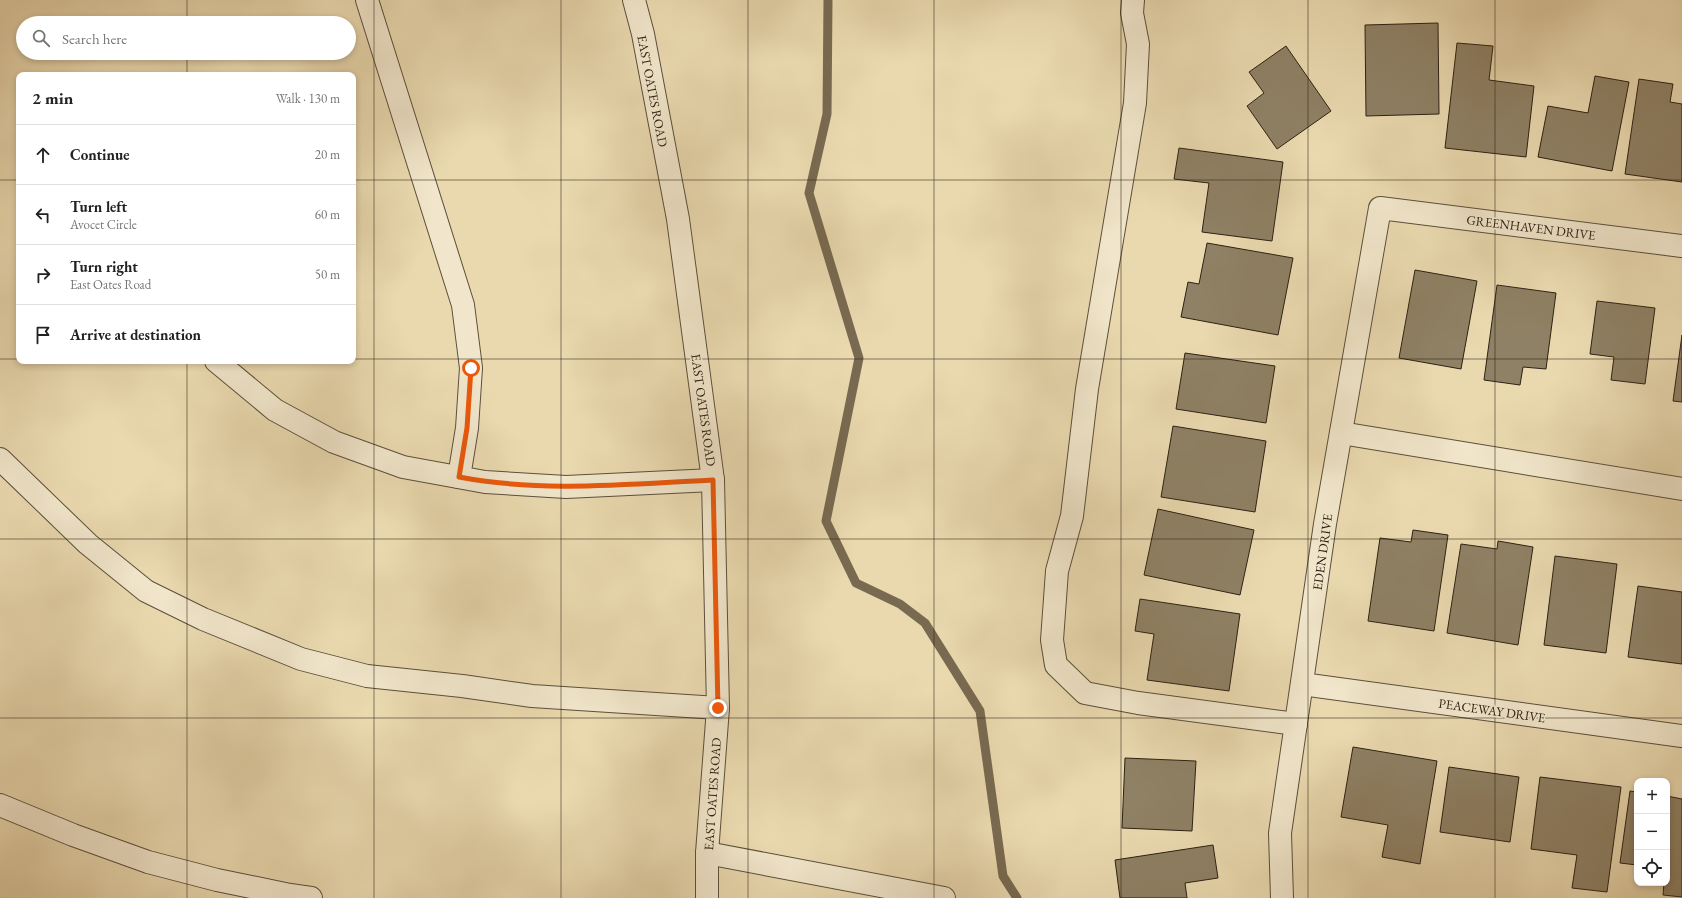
<!DOCTYPE html>
<html lang="en">
<head>
<meta charset="utf-8">
<style>
  :root { --surface:#fff; --page:#f2f2f2; --text:#222; --muted:#767676; --line:#e0e0e0 }
  body { margin:0; font-family:"EB Garamond",serif; background:var(--page); color:var(--text) }
  .controls { position:absolute; right:12px; bottom:12px; display:grid; overflow:hidden; border-radius:8px; box-shadow:0 2px 6px #0003 }
  .controls button { width:36px; height:36px; display:grid; place-items:center; padding:0; border:0; border-bottom:1px solid var(--line); background:var(--surface); color:var(--text); font:20px sans-serif }
  .stop { position:absolute; width:12px; height:12px; margin:-9px; border:3px solid #ea580c; border-radius:50%; background:#fff }
  .stop.end { background:#ea580c; border-color:#fff; box-shadow:0 1px 4px #0008 }
  .list { margin:0; padding:0; list-style:none }
  h2 { display:flex; justify-content:space-between; align-items:center; height:52px; margin:0; padding:0 16px; font-size:17px }
  h2 small { font-size:13px; font-weight:400; color:var(--muted) }
  .list li { display:grid; grid-template-columns:26px 1fr auto; gap:12px; align-items:center; box-sizing:border-box; height:60px; padding:0 16px; border-top:1px solid var(--line) }
  .list b { display:block; font-size:15px; white-space:nowrap }
  .list p { margin:0; font-size:13px; white-space:nowrap; color:var(--muted) }
  .list em { font-size:13px; font-style:normal; color:var(--muted) }
  .icon { flex:none; width:22px; height:22px; fill:none; stroke:currentColor; stroke-width:2; stroke-linecap:round; stroke-linejoin:round }
  .map { position:relative; flex:none; width:1682px; height:898px; overflow:hidden }
  .search { position:absolute; background:var(--surface); box-shadow:0 2px 6px #0003; left:16px; top:16px; width:340px; height:44px; display:flex; align-items:center; gap:10px; box-sizing:border-box; padding:0 14px; border-radius:22px; color:var(--muted); font-size:15px }
  .panel { position:absolute; background:var(--surface); box-shadow:0 2px 6px #0003; left:16px; top:72px; width:340px; height:292px; border-radius:8px }
  .map>svg:first-child { display:block }
</style>
</head>
<body>
<div class="map">
<svg width="1682" height="898" viewBox="0 0 1682 898">
  <rect width="100%" height="100%" fill="#ead9af"/>
  <filter id="stains"><feTurbulence type="fractalNoise" baseFrequency=".005" numOctaves="4"/><feColorMatrix values="0 0 0 0 .2 0 0 0 0 .09 0 0 0 0 .02 0 0 0 .5 -.17"/></filter>
  <radialGradient id="worn" r=".72"><stop offset=".6" stop-color="#630" stop-opacity="0"/><stop offset="1" stop-color="#630" stop-opacity=".3"/></radialGradient>
  <g fill="none" stroke-linecap="round" stroke-linejoin="round">
    <polyline stroke="#786a51" stroke-width="9" points="828,0 827,114 809,193 859,358 826,521 856,583 900,604 925,623 980,711 1003,876 1017,898"/>
  </g>
  <g fill="#8f8165" stroke="#2d2114">
    <polygon points="1438,23 1439,114 1366,116 1365,25"/>
    <polygon points="1457,43 1493,46 1489,80 1534,86 1526,157 1445,148"/>
    <polygon points="1286,46 1331,111 1277,149 1247,106 1264,93 1249,72"/>
    <polygon points="1595,76 1629,82 1612,171 1538,157 1548,106 1588,113"/>
    <polygon points="1639,79 1673,84 1670,102 1682,104 1682,182 1625,174"/>
    <polygon points="1179,148 1283,162 1272,241 1202,232 1209,183 1174,179"/>
    <polygon points="1207,243 1293,258 1278,335 1181,317 1188,282 1199,284"/>
    <polygon points="1415,270 1477,281 1461,369 1399,358"/>
    <polygon points="1497,285 1556,293 1546,369 1523,367 1520,385 1484,380"/>
    <polygon points="1597,301 1655,308 1645,384 1611,380 1614,357 1590,354"/>
    <polygon points="1682,335 1682,402 1673,401"/>
    <polygon points="1185,353 1275,366 1266,423 1176,409"/>
    <polygon points="1173,426 1266,441 1255,512 1161,497"/>
    <polygon points="1158,509 1254,530 1240,595 1144,575"/>
    <polygon points="1413,530 1448,535 1434,631 1368,621 1380,538 1411,542"/>
    <polygon points="1498,541 1533,547 1518,645 1447,633 1461,544 1497,549"/>
    <polygon points="1555,556 1617,564 1606,653 1544,645"/>
    <polygon points="1638,586 1682,592 1682,664 1628,657"/>
    <polygon points="1140,599 1240,614 1229,691 1147,680 1154,634 1135,631"/>
    <polygon points="1353,747 1437,761 1420,864 1382,857 1388,825 1341,817"/>
    <polygon points="1125,758 1196,761 1192,831 1122,828"/>
    <polygon points="1449,767 1519,777 1510,842 1440,832"/>
    <polygon points="1540,777 1621,787 1607,892 1572,888 1577,855 1531,849"/>
    <polygon points="1630,791 1637,792 1637,865 1620,863"/>
    <polygon points="1667,796 1682,799 1682,897 1663,895 1664,883 1667,883"/>
    <polygon points="1213,845 1218,878 1185,883 1187,898 1120,898 1115,860"/>
  </g>
  <g fill="none" stroke-linecap="round" stroke-linejoin="round">
    <defs>
      <g id="minor">
        <polyline points="367,0 463,305 471,368 467,428 459,477"/>
        <polyline points="634,0 643,34 678,219 713,480 718,708 707,853 707,898"/>
        <polyline points="1133,0 1132,13 1138,44 1135,103 1087,389 1072,516 1057,571 1052,640 1056,665 1085,693 1138,703 1296,724"/>
        <polyline points="216,361 275,410 334,442 403,467 485,482 566,487 713,480"/>
        <polyline points="1341,433 1682,489"/>
        <polyline points="0,459 88,544 146,591 203,619 301,659 367,676 462,686 532,696 718,708"/>
        <polyline points="1302,684 1682,736"/>
        <polyline points="0,805 73,835 148,862 217,880 290,895 311,898"/>
        <polyline points="707,853 944,898"/>
        <polyline points="1282,898 1280,833 1325,524 1380,208 1682,246"/>
      </g>
    </defs>
    <use href="#minor" stroke="#5c4f3b" stroke-width="24"/>
    <use href="#minor" stroke="#f1e6cb" stroke-width="22"/>
  </g>
  <g fill="none" stroke-linecap="round" stroke-linejoin="round">
    <path stroke="#ea580c" stroke-width="5" d="M471 368 467 428 459 477C543 493 628 484 713 480L718 708"/>
  </g>
  <path fill="none" stroke="#2d2114" stroke-width="1" stroke-opacity="0.55" d="M187 0V23M374 0V898M561 0V898M748 0V898M934 0V898M1121 0V898M1308 0V898M1495 0V898M187 53V75M0 180H19M353 180H1682M0 359H19M353 359H1682M187 361V898M0 539H1682M0 718H1682"/>
  <g text-anchor="middle" stroke-width="3.5" stroke-linejoin="round" paint-order="stroke">
    <g font-size="13" fill="#2d2114" stroke="#f1e6cb">
      <text transform="translate(653 91) rotate(79)" y="5">EAST OATES ROAD</text>
      <text transform="translate(1531 227) rotate(7)" y="5">GREENHAVEN DRIVE</text>
      <text transform="translate(704 410) rotate(82)" y="5">EAST OATES ROAD</text>
      <text transform="translate(1322 552) rotate(-82)" y="5">EDEN DRIVE</text>
      <text transform="translate(1492 710) rotate(8)" y="5">PEACEWAY DRIVE</text>
      <text transform="translate(712 794) rotate(-86)" y="5">EAST OATES ROAD</text>
    </g>
  </g>
  <rect width="100%" height="100%" filter="url(#stains)"/>
  <rect width="100%" height="100%" fill="url(#worn)"/>
</svg>
<div class="controls">
<button>+</button>
<button>−</button>
<button><svg class="icon" aria-label="locate" viewBox="0 0 24 24"><circle cx="12" cy="12" r="6"/><path d="M12 2v4M12 18v4M2 12h4M18 12h4"/></svg></button>
</div>
<div class="stop" style="left:471px;top:368px"></div>
<div class="stop end" style="left:718px;top:708px"></div>
<div class="search"><svg class="icon" aria-label="search" viewBox="0 0 24 24"><circle cx="10" cy="10" r="6"/><path d="M15 15l6 6"/></svg>Search here</div>
<section class="panel">
<h2>2 min<small>Walk · 130 m</small></h2>
<ul class="list">
<li><svg class="icon" aria-label="ahead" viewBox="0 0 24 24"><path d="M12 20V5M6 11l6-6 6 6"/></svg><div><b>Continue</b></div><em>20 m</em></li>
<li><svg class="icon" aria-label="left" viewBox="0 0 24 24"><path d="M17 20v-9H6M10 6l-5 5 5 5"/></svg><div><b>Turn left</b><p>Avocet Circle</p></div><em>60 m</em></li>
<li><svg class="icon" aria-label="right" viewBox="0 0 24 24"><path d="M7 20v-9h11M14 6l5 5-5 5"/></svg><div><b>Turn right</b><p>East Oates Road</p></div><em>50 m</em></li>
<li><svg class="icon" aria-label="arrive" viewBox="0 0 24 24"><path d="M6 21V4h12l-3 4 3 4H6"/></svg><div><b>Arrive at destination</b></div></li>
</ul>
</section>
</div>
</body>
</html>
